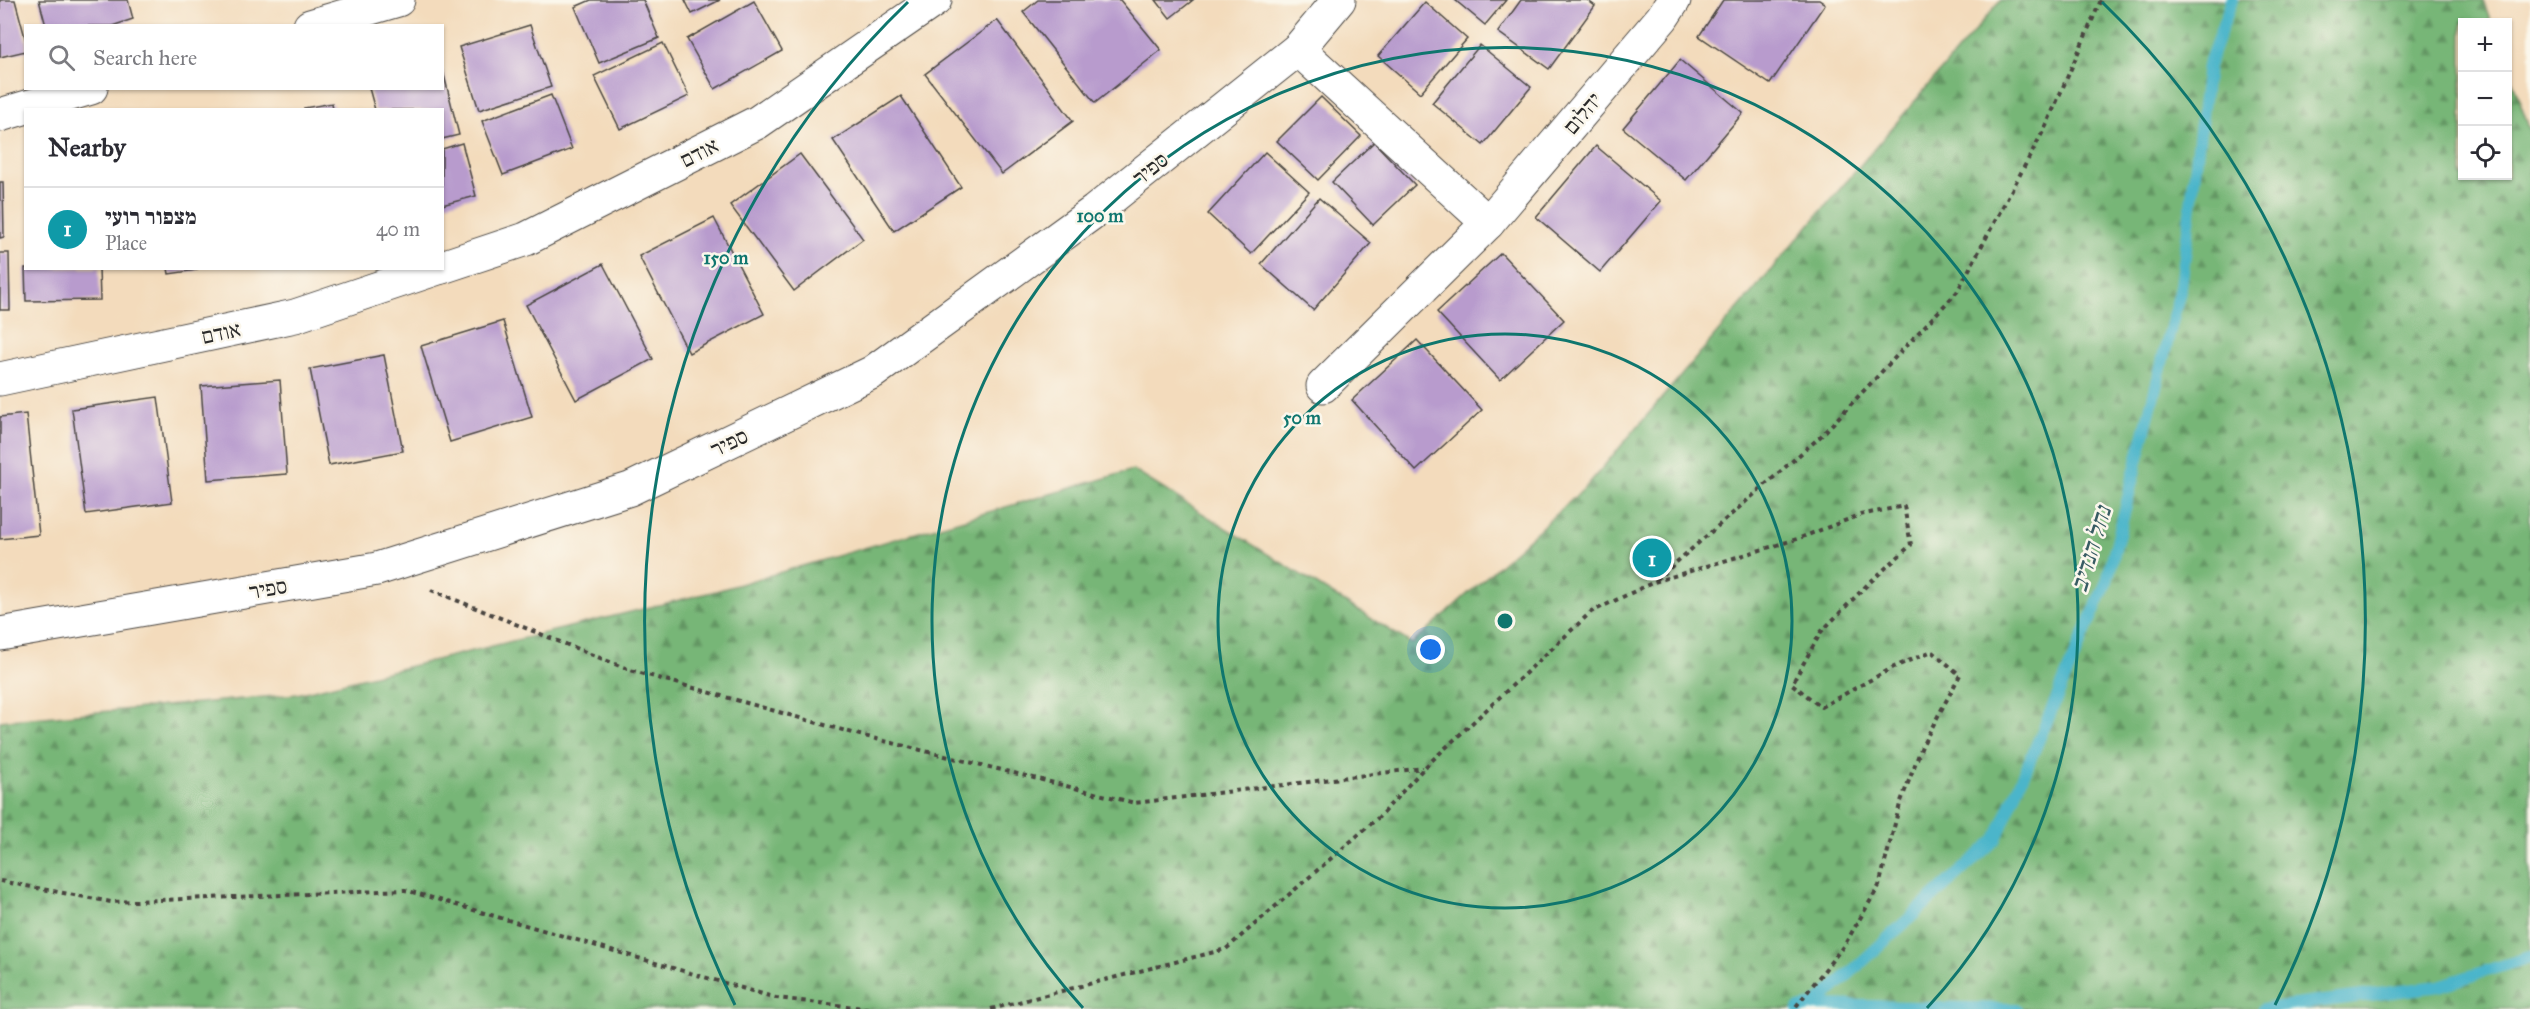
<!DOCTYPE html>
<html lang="en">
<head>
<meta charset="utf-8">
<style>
  :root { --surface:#fff; --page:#f7f7f7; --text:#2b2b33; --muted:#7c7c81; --line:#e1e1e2; --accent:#d1495b }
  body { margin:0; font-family:"IM FELL Great Primer","Frank Ruhl Libre",serif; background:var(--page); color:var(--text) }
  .controls { position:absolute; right:18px; top:18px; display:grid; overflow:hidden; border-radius:0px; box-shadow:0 2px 4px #0004 }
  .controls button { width:54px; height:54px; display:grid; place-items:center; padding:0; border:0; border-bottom:2px solid var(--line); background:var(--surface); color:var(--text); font:30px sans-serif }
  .you { position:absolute; left:1431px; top:650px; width:21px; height:21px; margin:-15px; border:4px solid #fff; border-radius:50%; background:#1a73e8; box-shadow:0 0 0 9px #1a73e833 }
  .badge { display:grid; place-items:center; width:39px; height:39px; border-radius:50%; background:var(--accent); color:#fff; font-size:20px; font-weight:700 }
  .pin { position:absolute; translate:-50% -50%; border:3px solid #fff; box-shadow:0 2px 6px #0006 }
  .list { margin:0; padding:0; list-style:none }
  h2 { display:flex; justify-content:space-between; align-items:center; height:78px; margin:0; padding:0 24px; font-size:26px }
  h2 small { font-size:20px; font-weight:400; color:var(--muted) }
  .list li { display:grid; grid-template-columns:39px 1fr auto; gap:18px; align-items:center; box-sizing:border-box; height:84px; padding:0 24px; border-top:2px solid var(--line) }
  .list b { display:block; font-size:22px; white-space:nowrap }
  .list p { margin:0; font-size:20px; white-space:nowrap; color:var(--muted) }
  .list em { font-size:20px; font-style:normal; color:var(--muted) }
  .icon { flex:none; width:33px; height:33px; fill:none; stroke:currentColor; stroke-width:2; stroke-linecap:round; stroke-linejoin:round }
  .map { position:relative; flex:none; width:2530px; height:1009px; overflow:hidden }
  .search { position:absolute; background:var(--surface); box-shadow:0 2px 4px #0004; left:24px; top:24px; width:420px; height:66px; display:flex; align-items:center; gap:15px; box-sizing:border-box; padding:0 21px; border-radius:0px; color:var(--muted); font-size:22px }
  .panel { position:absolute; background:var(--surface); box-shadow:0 2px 4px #0004; left:24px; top:108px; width:420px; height:162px; border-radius:0px }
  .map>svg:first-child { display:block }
</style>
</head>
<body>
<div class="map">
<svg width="2530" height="1009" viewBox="0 0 2530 1009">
  <defs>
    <pattern id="forest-firs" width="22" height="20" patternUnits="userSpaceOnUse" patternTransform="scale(1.5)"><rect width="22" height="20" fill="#77b677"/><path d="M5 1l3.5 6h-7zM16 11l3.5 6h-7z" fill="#629462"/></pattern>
  </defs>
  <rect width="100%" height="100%" fill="#fbf7ec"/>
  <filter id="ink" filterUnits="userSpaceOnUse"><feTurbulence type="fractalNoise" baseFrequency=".0167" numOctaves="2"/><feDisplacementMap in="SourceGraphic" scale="12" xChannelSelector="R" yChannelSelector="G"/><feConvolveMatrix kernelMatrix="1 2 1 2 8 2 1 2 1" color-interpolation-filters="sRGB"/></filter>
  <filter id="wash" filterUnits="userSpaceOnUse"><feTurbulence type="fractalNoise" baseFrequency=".008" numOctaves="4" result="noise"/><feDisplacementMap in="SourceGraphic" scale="24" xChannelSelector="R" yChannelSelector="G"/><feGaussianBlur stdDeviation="1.35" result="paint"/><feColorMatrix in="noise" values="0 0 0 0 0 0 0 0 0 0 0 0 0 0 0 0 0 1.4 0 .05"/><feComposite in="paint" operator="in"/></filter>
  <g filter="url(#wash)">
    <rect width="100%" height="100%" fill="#f3dbbc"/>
    <polygon fill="url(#forest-firs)" stroke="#517051" stroke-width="1.5" points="2001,0 2483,0 2491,22 2462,22 2462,176 2508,176 2508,68 2530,131 2530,1009 0,1009 0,721 297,694 716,591 1133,470 1412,644 1586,487"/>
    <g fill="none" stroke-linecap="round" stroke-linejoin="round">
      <g stroke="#4cb5ca" stroke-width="12">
        <polyline points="1815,1005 2016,1009"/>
        <polyline points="1798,1009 1815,1005 1996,839 2107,581 2181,287 2208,66 2232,0"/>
        <polyline points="2263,1009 2439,986 2530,957"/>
      </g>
    </g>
    <g id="blocks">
      <g fill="#b89bcd">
        <polygon points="0,0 15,0 26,41 26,51 0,57"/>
        <polygon points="39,0 128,0 133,19 112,26 46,26"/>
        <polygon points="591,0 643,0 659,38 599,63 575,7"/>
        <polygon points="685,0 720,0 692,14"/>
        <polygon points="1038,0 1120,0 1161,50 1095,103 1023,12"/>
        <polygon points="1156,0 1193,0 1170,18"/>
        <polygon points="1455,0 1506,0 1485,25"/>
        <polygon points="1521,0 1587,0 1595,6 1549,69 1498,32"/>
        <polygon points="1723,0 1819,0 1825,4 1770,84 1699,36"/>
        <polygon points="754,1 782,51 715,89 687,39"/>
        <polygon points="1425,2 1467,39 1420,93 1378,56"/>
        <polygon points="997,20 1073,121 1002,174 925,74"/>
        <polygon points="530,25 551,87 479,110 459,47"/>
        <polygon points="663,43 689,96 620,129 594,76"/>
        <polygon points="1480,45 1531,87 1483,145 1432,103"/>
        <polygon points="1680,60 1743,113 1686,180 1623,128"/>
        <polygon points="443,71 459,135 442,139 442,110 375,110 369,88 442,88"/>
        <polygon points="551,95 572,149 503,175 482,121"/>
        <polygon points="901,96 961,187 894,231 833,140"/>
        <polygon points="1321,97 1361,136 1318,180 1277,141"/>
        <polygon points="332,103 333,110 305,110 304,108"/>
        <polygon points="1374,142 1415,185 1373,225 1332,182"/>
        <polygon points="462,143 476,196 442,205 442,149"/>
        <polygon points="1596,146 1661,201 1600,272 1536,217"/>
        <polygon points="1265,152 1309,192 1251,254 1208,214"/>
        <polygon points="800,154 863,239 794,291 730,205"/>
        <polygon points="0,182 3,182 4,237 0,238"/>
        <polygon points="1319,198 1371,243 1313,310 1261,264"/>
        <polygon points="714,218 764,314 689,353 639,256"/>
        <polygon points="0,253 9,253 10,310 0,310"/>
        <polygon points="1501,253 1564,320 1500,380 1437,312"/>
        <polygon points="603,264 653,359 576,400 526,305"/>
        <polygon points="25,268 99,268 100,300 26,301"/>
        <polygon points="168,268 196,268 197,270 169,274"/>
        <polygon points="503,321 532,417 450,442 421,346"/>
        <polygon points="1417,340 1482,410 1416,471 1352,400"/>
        <polygon points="384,355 403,451 329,465 310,369"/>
        <polygon points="280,380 287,474 208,480 201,386"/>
        <polygon points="158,397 172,502 86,514 72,409"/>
        <polygon points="26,414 39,535 0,539 0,417"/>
      </g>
    </g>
  </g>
  <g filter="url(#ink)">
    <use href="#blocks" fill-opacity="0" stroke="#494541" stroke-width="1.5"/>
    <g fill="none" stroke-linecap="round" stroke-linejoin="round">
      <defs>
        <g id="minor">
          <polyline points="310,26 398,0"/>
          <polyline points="1298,49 1488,223"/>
          <polyline points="0,115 91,88"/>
          <polyline points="442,267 526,239 758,122 935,0"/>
          <polyline points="0,379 295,316 438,268"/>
          <polyline points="1323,386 1488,223 1662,18 1674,0"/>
          <polyline points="0,634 377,569 630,489 873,372 1095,211 1298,49 1339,0"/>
        </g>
      </defs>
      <use href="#minor" stroke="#494541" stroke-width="35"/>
      <g stroke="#494541" stroke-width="4" stroke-dasharray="4.5 4.5" stroke-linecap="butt">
        <polyline points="1656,580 1821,436 1957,292 2046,126 2101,0"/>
        <polyline points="431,590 630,670 860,735 1135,803 1423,768"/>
        <polyline points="0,881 111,902 405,890 776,998 872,1009"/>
        <polyline points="991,1009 1226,949 1379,817 1424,768 1591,612 1654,582 1797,539 1860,515 1904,506 1911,545 1867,585 1821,632 1792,684 1821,707 1894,667 1932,651 1960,675 1922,746 1900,804 1879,886 1845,944 1794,1009"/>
      </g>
      <use href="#minor" stroke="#fff" stroke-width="33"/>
    </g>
  </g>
  <g fill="none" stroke="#0f766e" stroke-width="3">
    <circle cx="1505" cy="621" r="287"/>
    <path d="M1083 1008A573 573 0 1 1 1927 1008"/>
    <path d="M735 1005A860 860 0 0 1 908 2M2102 2A860 860 0 0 1 2275 1005"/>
  </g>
  <g text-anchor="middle" stroke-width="5" stroke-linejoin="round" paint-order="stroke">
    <g font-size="22" fill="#2b2b2b" stroke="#fbf7ec">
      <text transform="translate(1582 113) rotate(-50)" y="8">יהלום</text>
      <text transform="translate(699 152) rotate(-27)" y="8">אודם</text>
      <text transform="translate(1150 168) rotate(-39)" y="8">ספיר</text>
      <text transform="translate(221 332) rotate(-12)" y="8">אודם</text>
      <text transform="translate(729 442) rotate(-26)" y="8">ספיר</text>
      <text transform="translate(268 588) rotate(-10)" y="8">ספיר</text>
    </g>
    <g font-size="24" font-style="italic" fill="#375b63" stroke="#fbf7ec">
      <text transform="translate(2091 549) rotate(-73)" y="8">נחל הנדיב</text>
    </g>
  </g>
  <circle cx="1505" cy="621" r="9" fill="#0f766e" stroke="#fbf7ec" stroke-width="3"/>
  <g font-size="18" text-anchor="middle" font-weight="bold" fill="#0f766e" stroke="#fbf7ec" stroke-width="5" stroke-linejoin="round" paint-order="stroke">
    <text x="1100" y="222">100 m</text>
    <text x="726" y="264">150 m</text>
    <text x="1302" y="424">50 m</text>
  </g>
</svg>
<div class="controls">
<button>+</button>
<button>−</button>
<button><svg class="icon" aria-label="locate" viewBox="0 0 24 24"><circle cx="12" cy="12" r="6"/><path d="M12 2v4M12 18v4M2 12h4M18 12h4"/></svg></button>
</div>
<div class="you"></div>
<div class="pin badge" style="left:1652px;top:558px;background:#0f9aa8">1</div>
<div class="search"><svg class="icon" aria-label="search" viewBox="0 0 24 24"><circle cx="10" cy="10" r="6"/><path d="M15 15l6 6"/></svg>Search here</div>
<section class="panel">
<h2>Nearby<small></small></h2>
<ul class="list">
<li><span class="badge" style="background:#0f9aa8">1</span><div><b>מצפור רועי</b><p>Place</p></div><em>40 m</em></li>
</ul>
</section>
</div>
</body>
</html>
